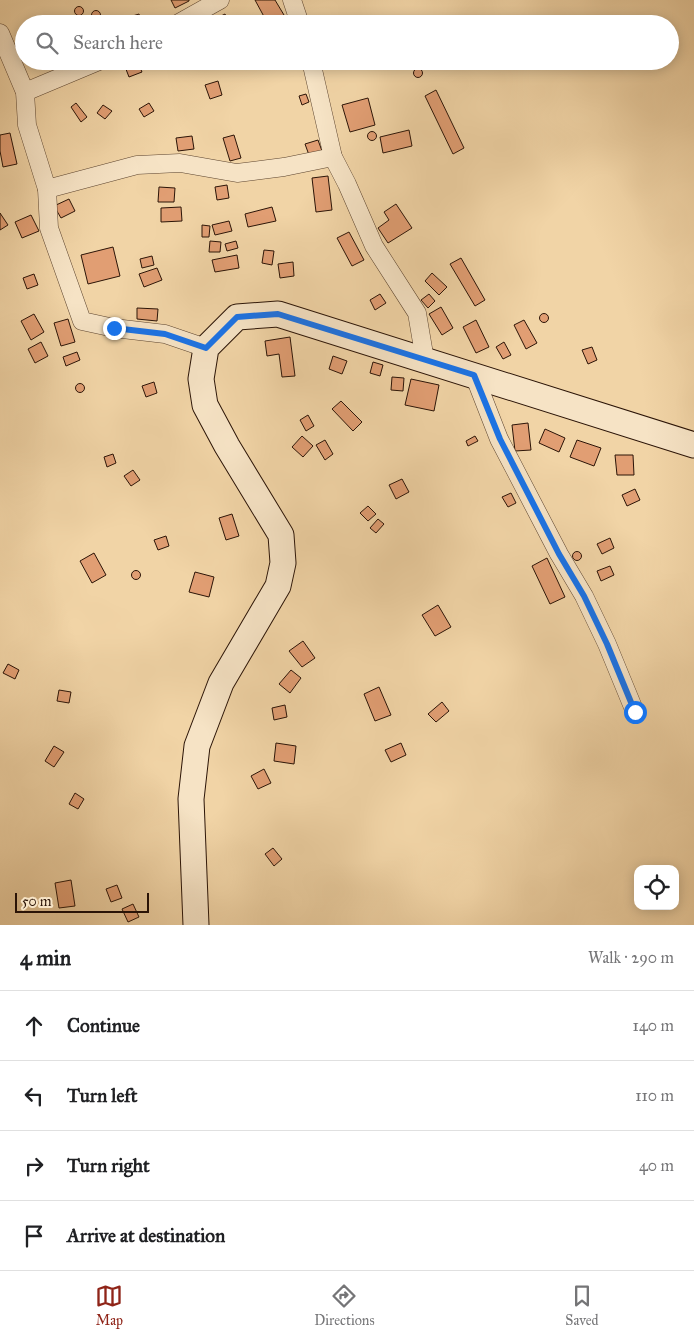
<!DOCTYPE html>
<html lang="en">
<head>
<meta charset="utf-8">
<style>
  :root { --surface:#fff; --page:#f6f6f6; --text:#202124; --muted:#757577; --line:#e0e0e0; --accent:#8f2418 }
  body { margin:0; font-family:"IM FELL Great Primer",serif; background:var(--page); color:var(--text) }
  .controls { position:absolute; right:15px; bottom:15px; display:grid; overflow:hidden; border-radius:10px; box-shadow:0 2px 12px #0003 }
  .controls button { width:45px; height:45px; display:grid; place-items:center; padding:0; border:0; border-bottom:1px solid var(--line); background:var(--surface); color:var(--text); font:25px sans-serif }
  .scale { position:absolute; left:15px; bottom:12px; width:134px; box-sizing:border-box; padding-left:5px; border:2px solid #2b1407; border-top:0; font-size:14px; line-height:18px; white-space:nowrap; color:#2b1407; -webkit-text-stroke:4px #f6e3c5; paint-order:stroke }
  .stop { position:absolute; width:15px; height:15px; margin:-11px; border:4px solid #1a73e8; border-radius:50%; background:#fff }
  .stop.end { background:#1a73e8; border-color:#fff; box-shadow:0 1px 5px #0008 }
  .list { margin:0; padding:0; list-style:none }
  h2 { display:flex; justify-content:space-between; align-items:center; height:65px; margin:0; padding:0 20px; font-size:21px }
  h2 small { font-size:16px; font-weight:400; color:var(--muted) }
  .list li { display:grid; grid-template-columns:32px 1fr auto; gap:15px; align-items:center; box-sizing:border-box; height:70px; padding:0 20px; border-top:1px solid var(--line) }
  .list b { display:block; font-size:19px; white-space:nowrap }
  .list em { font-size:16px; font-style:normal; color:var(--muted) }
  .icon { flex:none; width:28px; height:28px; fill:none; stroke:currentColor; stroke-width:2; stroke-linecap:round; stroke-linejoin:round }
  .map { position:relative; flex:none; width:694px; height:925px; overflow:hidden }
  .search { position:absolute; background:var(--surface); box-shadow:0 2px 12px #0003; left:15px; right:15px; top:15px; height:55px; display:flex; align-items:center; gap:12px; box-sizing:border-box; padding:0 18px; border-radius:28px; color:var(--muted); font-size:19px }
  .sheet { height:345px; background:var(--surface) }
  nav { display:flex; justify-content:space-around; align-items:center; box-sizing:border-box; height:70px; border-top:1px solid var(--line); background:var(--surface); font-size:14px; color:var(--muted) }
  nav a { display:grid; justify-items:center; gap:2px }
  nav .on { color:var(--accent) }
  .map>svg:first-child { display:block }
</style>
</head>
<body>
<div class="map">
<svg width="694" height="925" viewBox="0 0 694 925">
  <rect width="100%" height="100%" fill="#f1d4a6"/>
  <filter id="stains"><feTurbulence type="fractalNoise" baseFrequency=".004" numOctaves="4"/><feColorMatrix values="0 0 0 0 .2 0 0 0 0 .09 0 0 0 0 .02 0 0 0 .5 -.17"/></filter>
  <radialGradient id="worn" r=".72"><stop offset=".6" stop-color="#630" stop-opacity="0"/><stop offset="1" stop-color="#630" stop-opacity=".3"/></radialGradient>
  <g fill="#e19e73" stroke="#2b1407">
    <polygon points="171,0 189,0 189,1 175,8"/>
    <polygon points="255,0 275,0 284,15 268,24"/>
    <circle cx="79" cy="11" r="4.5"/>
    <circle cx="96" cy="15" r="4.5"/>
    <polygon points="139,14 142,24 128,24 126,18"/>
    <polygon points="225,14 230,24 205,24"/>
    <polygon points="132,61 137,61 142,72 129,77 124,64"/>
    <circle cx="418" cy="73" r="4.5"/>
    <polygon points="218,81 222,95 210,99 205,85"/>
    <polygon points="436,90 464,148 453,154 425,96"/>
    <polygon points="306,94 309,102 302,105 299,96"/>
    <polygon points="368,98 375,125 350,132 342,105"/>
    <polygon points="76,103 87,117 81,122 71,107"/>
    <polygon points="149,103 154,111 144,117 139,109"/>
    <polygon points="103,105 112,111 105,119 97,113"/>
    <polygon points="409,130 412,146 383,153 380,137"/>
    <circle cx="372" cy="136" r="4.5"/>
    <polygon points="10,133 17,164 3,167 0,151 0,135"/>
    <polygon points="234,135 241,158 230,161 223,138"/>
    <polygon points="192,136 194,149 178,151 176,138"/>
    <polygon points="318,140 322,151 309,155 305,144"/>
    <polygon points="328,176 332,210 316,212 312,178"/>
    <polygon points="227,185 229,198 217,200 215,187"/>
    <polygon points="159,187 175,188 174,202 158,202"/>
    <polygon points="69,199 75,211 61,218 54,206"/>
    <polygon points="396,204 412,228 388,243 378,228 389,220 384,212"/>
    <polygon points="181,207 182,221 161,222 161,208"/>
    <polygon points="272,207 276,221 248,227 245,214"/>
    <polygon points="0,213 8,225 0,230"/>
    <polygon points="31,215 39,231 22,238 15,222"/>
    <polygon points="229,221 232,231 215,235 212,225"/>
    <polygon points="202,225 210,226 209,237 202,237"/>
    <polygon points="349,232 364,260 352,266 337,238"/>
    <polygon points="210,241 221,242 220,252 209,252"/>
    <polygon points="236,241 238,248 227,251 225,244"/>
    <polygon points="113,247 120,276 88,284 81,255"/>
    <polygon points="264,250 274,251 272,265 262,263"/>
    <polygon points="237,255 239,268 215,272 212,260"/>
    <polygon points="152,256 154,265 142,268 140,259"/>
    <polygon points="461,258 485,300 475,306 450,264"/>
    <polygon points="293,262 294,276 280,278 278,264"/>
    <polygon points="157,268 162,280 144,287 139,274"/>
    <polygon points="432,273 447,287 439,295 425,281"/>
    <polygon points="34,274 38,285 27,289 23,278"/>
    <polygon points="380,294 386,303 375,310 370,300"/>
    <polygon points="429,294 435,301 428,308 421,300"/>
    <polygon points="441,307 453,328 442,335 429,314"/>
    <polygon points="137,308 158,309 157,321 137,319"/>
    <circle cx="544" cy="318" r="4.5"/>
    <polygon points="34,314 44,332 31,340 21,321"/>
    <polygon points="68,319 75,342 61,346 54,323"/>
    <polygon points="476,320 489,347 476,353 463,327"/>
    <polygon points="524,320 537,343 526,349 514,325"/>
    <polygon points="290,337 295,376 282,377 279,354 267,356 265,341"/>
    <polygon points="41,342 48,356 35,363 28,349"/>
    <polygon points="504,342 511,355 503,359 496,347"/>
    <polygon points="592,347 597,360 588,364 582,350"/>
    <polygon points="77,352 80,360 66,366 63,357"/>
    <polygon points="333,356 347,361 342,374 329,369"/>
    <polygon points="373,362 383,365 380,376 370,373"/>
    <polygon points="392,377 404,378 403,391 391,390"/>
    <polygon points="411,379 439,385 434,411 405,405"/>
    <polygon points="154,382 157,393 146,397 142,386"/>
    <circle cx="80" cy="388" r="4.5"/>
    <polygon points="341,401 362,422 353,431 332,409"/>
    <polygon points="308,415 314,426 306,431 300,420"/>
    <polygon points="528,423 531,450 515,451 512,425"/>
    <polygon points="545,429 565,438 559,452 539,443"/>
    <polygon points="302,436 313,446 303,457 292,447"/>
    <polygon points="475,436 478,441 468,446 466,441"/>
    <polygon points="325,440 333,454 325,460 316,445"/>
    <polygon points="577,440 601,448 594,466 570,457"/>
    <polygon points="113,454 116,463 107,467 104,457"/>
    <polygon points="615,455 633,455 634,475 617,475"/>
    <polygon points="133,470 140,480 131,486 124,476"/>
    <polygon points="402,479 409,492 396,499 389,485"/>
    <polygon points="635,489 640,500 627,506 622,495"/>
    <polygon points="511,493 516,503 508,507 502,497"/>
    <polygon points="368,506 376,514 368,521 360,513"/>
    <polygon points="232,514 239,536 226,540 219,518"/>
    <polygon points="378,519 384,524 376,533 370,528"/>
    <polygon points="166,536 169,546 158,550 154,540"/>
    <polygon points="610,538 614,548 602,554 597,544"/>
    <circle cx="577" cy="556" r="4.5"/>
    <polygon points="94,553 106,575 92,583 80,561"/>
    <polygon points="547,558 565,597 550,604 532,566"/>
    <polygon points="610,566 614,575 601,581 597,571"/>
    <circle cx="136" cy="575" r="4.5"/>
    <polygon points="195,572 214,577 209,597 189,592"/>
    <polygon points="438,605 451,627 435,636 422,615"/>
    <polygon points="303,641 315,658 302,667 289,651"/>
    <polygon points="8,664 19,670 15,679 3,673"/>
    <polygon points="291,670 301,678 290,693 279,684"/>
    <polygon points="379,687 391,715 375,721 364,694"/>
    <polygon points="59,690 71,692 69,703 57,701"/>
    <polygon points="442,702 449,711 436,722 428,714"/>
    <polygon points="285,705 287,717 274,720 272,708"/>
    <polygon points="276,743 296,746 294,764 274,761"/>
    <polygon points="401,743 406,755 391,762 385,750"/>
    <polygon points="54,746 64,752 54,767 45,761"/>
    <polygon points="264,769 271,783 258,789 251,776"/>
    <polygon points="75,793 84,799 78,809 69,804"/>
    <polygon points="273,848 282,859 274,866 265,854"/>
    <polygon points="71,880 75,906 59,908 55,883"/>
    <polygon points="117,885 122,898 111,902 106,889"/>
    <polygon points="133,904 139,917 128,922 122,909"/>
  </g>
  <g fill="none" stroke-linecap="round" stroke-linejoin="round">
    <defs>
      <g id="street">
        <polyline points="292,0 300,24"/>
        <polyline points="177,24 220,0"/>
        <polyline points="0,33 25,92 27,125 47,189 49,228 82,321 114,328 165,334 206,348"/>
        <polyline points="311,61 333,157 347,184 374,246 417,313 425,360"/>
        <polyline points="25,92 99,61"/>
        <polyline points="47,189 137,165 180,163 237,173 284,167 333,157"/>
        <polyline points="474,375 499,439 559,554 584,596 607,644 635,712"/>
      </g>
      <polyline id="secondary" points="196,925 191,799 197,746 221,683 278,586 283,563 281,535 227,446 205,405 201,379 206,348 237,317 278,314 694,445"/>
    </defs>
    <use href="#street" stroke="#5c442f" stroke-width="19"/>
    <use href="#secondary" stroke="#2b1407" stroke-width="27"/>
    <use href="#street" stroke="#f6e3c5" stroke-width="18"/>
    <use href="#secondary" stroke="#f6e3c5" stroke-width="25"/>
  </g>
  <g fill="none" stroke-linecap="round" stroke-linejoin="round">
    <polyline stroke="#1a73e8" stroke-width="6" points="114,328 165,334 206,348 237,317 278,314 474,375 500,439 559,554 584,596 607,644 635,712"/>
  </g>
  <rect width="100%" height="100%" filter="url(#stains)"/>
  <rect width="100%" height="100%" fill="url(#worn)"/>
</svg>
<div class="controls">
<button><svg class="icon" aria-label="locate" viewBox="0 0 24 24"><circle cx="12" cy="12" r="6"/><path d="M12 2v4M12 18v4M2 12h4M18 12h4"/></svg></button>
</div>
<div class="scale">50 m</div>
<div class="stop" style="left:635px;top:712px"></div>
<div class="stop end" style="left:114px;top:328px"></div>
<div class="search"><svg class="icon" aria-label="search" viewBox="0 0 24 24"><circle cx="10" cy="10" r="6"/><path d="M15 15l6 6"/></svg>Search here</div>
</div>
<section class="sheet">
<h2>4 min<small>Walk · 290 m</small></h2>
<ul class="list">
<li><svg class="icon" aria-label="ahead" viewBox="0 0 24 24"><path d="M12 20V5M6 11l6-6 6 6"/></svg><div><b>Continue</b></div><em>140 m</em></li>
<li><svg class="icon" aria-label="left" viewBox="0 0 24 24"><path d="M17 20v-9H6M10 6l-5 5 5 5"/></svg><div><b>Turn left</b></div><em>110 m</em></li>
<li><svg class="icon" aria-label="right" viewBox="0 0 24 24"><path d="M7 20v-9h11M14 6l5 5-5 5"/></svg><div><b>Turn right</b></div><em>40 m</em></li>
<li><svg class="icon" aria-label="arrive" viewBox="0 0 24 24"><path d="M6 21V4h12l-3 4 3 4H6"/></svg><div><b>Arrive at destination</b></div></li>
</ul>
</section>
<nav>
<a class="on"><svg class="icon" aria-label="map" viewBox="0 0 24 24"><path d="M3 6l6-2 6 2 6-2v14l-6 2-6-2-6 2zM9 4v14M15 6v14"/></svg>Map</a>
<a><svg class="icon" aria-label="directions" viewBox="0 0 24 24"><path d="M12 3l9 9-9 9-9-9zM9 14v-3h6M13 9l2 2-2 2"/></svg>Directions</a>
<a><svg class="icon" aria-label="saved" viewBox="0 0 24 24"><path d="M7 4h10v16l-5-4-5 4z"/></svg>Saved</a>
</nav>
</body>
</html>
